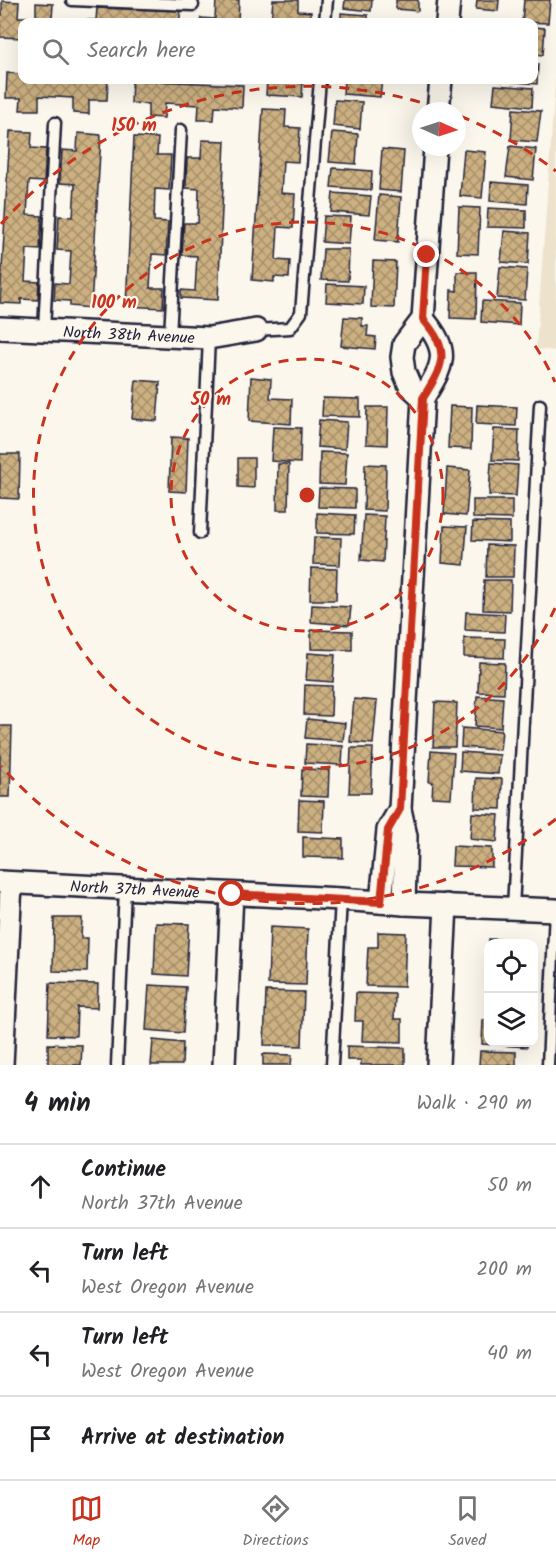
<!DOCTYPE html>
<html lang="en">
<head>
<meta charset="utf-8">
<style>
  :root { --surface:#fff; --page:#f6f6f6; --text:#202124; --muted:#757577; --line:#e0e0e0; --accent:#c8321e }
  body { margin:0; font-family:Kalam,sans-serif; background:var(--page); color:var(--text) }
  .controls { position:absolute; right:18px; bottom:18px; display:grid; overflow:hidden; border-radius:12px; box-shadow:0 6px 24px #0002 }
  .controls button { width:54px; height:54px; display:grid; place-items:center; padding:0; border:0; border-bottom:2px solid var(--line); background:var(--surface); color:var(--text); font:30px sans-serif }
  .compass { position:absolute; left:412px; top:102px; width:54px; height:54px; border-radius:50%; background:var(--surface); box-shadow:0 6px 24px #0002; rotate:93deg }
  .stop { position:absolute; width:18px; height:18px; margin:-14px; border:4px solid #c8321e; border-radius:50%; background:#fff }
  .stop.end { background:#c8321e; border-color:#fff; box-shadow:0 2px 6px #0008 }
  .list { margin:0; padding:0; list-style:none }
  h2 { display:flex; justify-content:space-between; align-items:center; height:78px; margin:0; padding:0 24px; font-size:26px }
  h2 small { font-size:20px; font-weight:400; color:var(--muted) }
  .list li { display:grid; grid-template-columns:39px 1fr auto; gap:18px; align-items:center; box-sizing:border-box; height:84px; padding:0 24px; border-top:2px solid var(--line) }
  .list b { display:block; font-size:22px; white-space:nowrap }
  .list p { margin:0; font-size:20px; white-space:nowrap; color:var(--muted) }
  .list em { font-size:20px; font-style:normal; color:var(--muted) }
  .icon { flex:none; width:33px; height:33px; fill:none; stroke:currentColor; stroke-width:2; stroke-linecap:round; stroke-linejoin:round }
  .map { position:relative; flex:none; width:556px; height:1065px; overflow:hidden }
  .search { position:absolute; background:var(--surface); box-shadow:0 6px 24px #0002; left:18px; right:18px; top:18px; height:66px; display:flex; align-items:center; gap:15px; box-sizing:border-box; padding:0 21px; border-radius:12px; color:var(--muted); font-size:22px }
  .sheet { height:414px; background:var(--surface) }
  nav { display:flex; justify-content:space-around; align-items:center; box-sizing:border-box; height:84px; border-top:2px solid var(--line); background:var(--surface); font-size:16px; color:var(--muted) }
  nav a { display:grid; justify-items:center; gap:3px }
  nav .on { color:var(--accent) }
  .map>svg:first-child { display:block }
</style>
</head>
<body>
<div class="map">
<svg width="556" height="1065" viewBox="0 0 556 1065">
  <defs>
    <pattern id="building-cross-hatch" width="8" height="8" patternUnits="userSpaceOnUse" patternTransform="scale(1.5)"><rect width="8" height="8" fill="#ccb081"/><path d="M0 0l8 8M0 8l8-8" fill="none" stroke="#a58f6b"/></pattern>
  </defs>
  <rect width="100%" height="100%" fill="#fbf7ec"/>
  <filter id="ink" filterUnits="userSpaceOnUse"><feTurbulence type="fractalNoise" baseFrequency=".0167" numOctaves="2"/><feDisplacementMap in="SourceGraphic" scale="12" xChannelSelector="R" yChannelSelector="G"/><feConvolveMatrix kernelMatrix="1 2 1 2 8 2 1 2 1" color-interpolation-filters="sRGB"/></filter>
  <g filter="url(#ink)">
    <polygon fill="#ede2cc" points="556,71 556,351 536,349"/>
    <g fill="url(#building-cross-hatch)" stroke="#22223b" stroke-width="1.5">
      <polygon points="216,0 239,0 238,22 200,22 201,18 215,19"/>
      <polygon points="273,0 298,0 298,11 311,12 310,22 271,22"/>
      <polygon points="345,0 372,0 371,11 344,8"/>
      <polygon points="396,0 418,0 418,11 396,9"/>
      <polygon points="477,0 499,0 498,11 476,9"/>
      <polygon points="524,0 550,0 548,23 522,22"/>
      <polygon points="2,1 19,2 18,17 36,17 36,3 53,4 52,19 58,19 58,22 22,22 22,38 0,37 0,15 2,15"/>
      <polygon points="97,8 180,10 180,22 69,22 69,20 96,20"/>
      <polygon points="341,13 368,15 368,22 341,22"/>
      <polygon points="534,27 545,28 543,55 534,54"/>
      <polygon points="534,64 538,64 537,84 495,80 534,80"/>
      <polygon points="7,73 22,74 22,80 108,80 107,100 89,100 89,114 73,113 73,98 39,96 39,110 20,110 21,98 6,98"/>
      <polygon points="132,80 243,85 242,108 215,106 214,120 198,120 199,105 165,103 164,118 148,117 148,104 131,103"/>
      <polygon points="267,80 303,80 302,97 266,95"/>
      <polygon points="344,80 382,80 380,97 343,94"/>
      <polygon points="495,85 533,88 532,107 493,103"/>
      <polygon points="335,100 362,102 360,129 333,126"/>
      <polygon points="263,109 286,110 285,127 300,128 298,162 283,161 281,193 295,194 293,228 278,227 276,260 290,261 289,278 274,277 274,282 252,280"/>
      <polygon points="513,109 541,111 537,142 511,140"/>
      <polygon points="10,131 32,132 31,148 46,149 44,182 29,181 27,215 42,216 40,250 27,249 25,281 39,282 38,300 21,299 21,304 0,303"/>
      <polygon points="332,132 358,134 356,164 329,162"/>
      <polygon points="78,133 101,135 91,308 70,306 70,301 54,300 55,283 69,284 71,251 57,250 59,216 73,217 75,184 60,183 62,150 77,151"/>
      <polygon points="134,137 158,138 157,155 171,155 169,190 155,189 154,221 168,222 166,255 152,254 150,288 164,288 163,308 126,306"/>
      <polygon points="202,140 225,141 218,300 181,298 181,290 195,291 197,256 182,255 184,223 198,223 199,189 186,188 187,158 201,158"/>
      <polygon points="510,146 536,149 533,180 506,177"/>
      <polygon points="382,149 404,151 401,192 379,190"/>
      <polygon points="464,150 486,152 482,198 460,196"/>
      <polygon points="333,168 372,171 371,190 331,187"/>
      <polygon points="491,182 528,185 527,204 490,201"/>
      <polygon points="333,193 371,196 369,215 331,212"/>
      <polygon points="379,195 401,197 398,242 375,240"/>
      <polygon points="459,207 480,208 478,254 457,253"/>
      <polygon points="488,208 526,210 526,228 487,227"/>
      <polygon points="324,216 351,217 349,244 322,242"/>
      <polygon points="504,231 530,233 528,264 501,262"/>
      <polygon points="323,249 349,249 348,281 321,280"/>
      <polygon points="373,261 396,262 394,308 371,307"/>
      <polygon points="500,267 527,269 525,300 497,298"/>
      <polygon points="457,272 477,272 476,319 450,318 451,290 457,291"/>
      <polygon points="327,284 364,286 363,304 326,302"/>
      <polygon points="482,301 520,303 519,325 481,322"/>
      <polygon points="344,317 362,318 362,326 368,326 367,336 376,337 375,349 341,346"/>
      <polygon points="251,377 271,379 270,398 292,399 291,424 249,421"/>
      <polygon points="136,380 160,382 157,421 132,419"/>
      <polygon points="323,398 360,399 360,417 322,416"/>
      <polygon points="477,405 517,407 516,426 476,424"/>
      <polygon points="450,406 472,407 471,449 448,448"/>
      <polygon points="367,407 388,407 387,445 366,444"/>
      <polygon points="319,420 347,422 345,449 317,447"/>
      <polygon points="273,427 301,428 300,463 271,461"/>
      <polygon points="494,429 519,430 518,461 492,460"/>
      <polygon points="171,437 188,438 186,492 169,491"/>
      <polygon points="320,452 347,453 345,485 319,484"/>
      <polygon points="0,454 20,454 19,499 0,498"/>
      <polygon points="238,458 254,458 254,488 238,487"/>
      <polygon points="491,463 518,465 516,496 489,495"/>
      <polygon points="278,464 289,464 288,510 277,510"/>
      <polygon points="365,464 386,465 385,511 364,510"/>
      <polygon points="447,468 470,470 466,516 444,514"/>
      <polygon points="319,488 355,489 355,508 318,507"/>
      <polygon points="473,500 512,500 512,519 473,518"/>
      <polygon points="317,513 355,515 354,534 317,533"/>
      <polygon points="364,515 385,516 383,562 361,560"/>
      <polygon points="473,522 510,523 510,542 472,540"/>
      <polygon points="444,526 467,527 464,565 442,563"/>
      <polygon points="314,537 341,538 340,565 313,564"/>
      <polygon points="487,545 514,546 513,577 486,577"/>
      <polygon points="311,568 337,569 336,600 310,600"/>
      <polygon points="484,580 511,580 510,611 483,610"/>
      <polygon points="312,605 351,607 349,625 311,622"/>
      <polygon points="466,612 505,614 504,632 465,630"/>
      <polygon points="311,630 352,631 352,650 311,649"/>
      <polygon points="464,638 505,639 504,658 464,657"/>
      <polygon points="308,653 335,655 333,682 306,680"/>
      <polygon points="479,662 505,663 504,693 478,692"/>
      <polygon points="305,685 332,686 331,716 304,715"/>
      <polygon points="477,696 503,698 501,728 475,726"/>
      <polygon points="354,699 377,701 373,744 350,742"/>
      <polygon points="435,702 457,703 455,747 433,747"/>
      <polygon points="307,719 345,723 343,741 305,738"/>
      <polygon points="0,726 12,726 10,797 0,797"/>
      <polygon points="462,728 502,731 500,750 461,747"/>
      <polygon points="306,744 343,746 342,765 305,763"/>
      <polygon points="351,748 373,748 371,793 349,793"/>
      <polygon points="431,751 454,753 451,798 432,797 433,782 429,782"/>
      <polygon points="461,752 500,755 498,774 460,771"/>
      <polygon points="302,769 329,770 328,797 301,796"/>
      <polygon points="476,778 502,779 501,809 475,808"/>
      <polygon points="299,800 324,801 323,832 298,831"/>
      <polygon points="472,813 499,815 497,842 470,839"/>
      <polygon points="303,837 343,839 343,858 303,857"/>
      <polygon points="453,846 492,848 492,867 452,866"/>
      <polygon points="54,918 82,918 81,938 88,938 87,972 53,971"/>
      <polygon points="156,923 189,924 186,976 154,974"/>
      <polygon points="270,927 308,929 306,985 268,984"/>
      <polygon points="378,932 406,933 404,987 366,986 368,947 378,947"/>
      <polygon points="489,939 516,940 516,944 489,944"/>
      <polygon points="50,983 98,984 97,1008 77,1007 76,1036 48,1035"/>
      <polygon points="149,985 186,987 183,1033 146,1030"/>
      <polygon points="266,991 304,992 302,1046 264,1045"/>
      <polygon points="356,993 395,994 394,1019 402,1019 402,1042 362,1041 363,1021 355,1021"/>
      <polygon points="483,1020 488,1020 488,1042 527,1042 527,1047 482,1044"/>
      <polygon points="153,1040 183,1043 182,1065 151,1065"/>
      <polygon points="48,1044 82,1045 81,1065 48,1065"/>
      <polygon points="347,1046 405,1048 405,1065 361,1065 361,1060 347,1060"/>
      <polygon points="480,1051 516,1052 516,1065 479,1065"/>
      <polygon points="263,1054 292,1055 291,1065 263,1065"/>
    </g>
    <g fill="none" stroke-linecap="round" stroke-linejoin="round">
      <defs>
        <g id="service">
          <polyline points="72,0 193,5"/>
          <polyline points="325,22 327,0"/>
          <polyline points="44,330 55,123"/>
          <polyline points="256,330 290,328 301,313 320,80"/>
          <polyline points="170,336 181,130"/>
          <polyline points="200,533 209,338"/>
          <polyline points="513,908 540,405"/>
          <polyline points="117,1065 125,889"/>
          <polyline points="332,1065 341,899"/>
          <polyline points="548,1065 555,910"/>
        </g>
        <g id="minor">
          <polyline points="447,22 449,0"/>
          <polyline points="438,111 441,80"/>
          <path id="s1" d="M0 328 209 338 256 330"/>
          <polyline points="423,398 410,386 404,372 402,357 404,344 423,319 435,147"/>
          <path id="s2" d="M0 882 341 899 404 904 556 910"/>
          <polyline points="381,902 388,830 400,809"/>
          <path d="M404 904 406 836 400 809 423 398C444 364 451 352 423 319"/>
          <polyline points="2,1065 11,883"/>
          <polyline points="224,1065 232,894"/>
          <polyline points="438,1065 446,905"/>
        </g>
      </defs>
      <use href="#service" stroke="#22223b" stroke-width="15"/>
      <use href="#minor" stroke="#22223b" stroke-width="26"/>
      <use href="#service" stroke="#fbf7ec" stroke-width="10"/>
      <use href="#minor" stroke="#fbf7ec" stroke-width="21"/>
    </g>
  </g>
  <g fill="none" stroke-linecap="round" stroke-linejoin="round" filter="url(#ink)">
    <path stroke="#c8321e" stroke-width="8" d="M232 894 381 902 388 830 400 809 423 398C444 364 451 352 423 319L427 255"/>
  </g>
  <g fill="none" stroke="#c8321e" stroke-width="3" stroke-dasharray="10 8">
    <circle cx="307" cy="495" r="136"/>
    <path d="M555 608A273 273 0 1 1 555 382"/>
    <path d="M556 819A409 409 0 0 1 1 766M1 224A409 409 0 0 1 447 111M460 116A409 409 0 0 1 556 171"/>
  </g>
  <g text-anchor="middle" stroke-width="4.5" stroke-linejoin="round" paint-order="stroke">
    <g font-size="16" fill="#22223b" stroke="#fbf7ec">
      <text dy="6" stroke="none"><textPath href="#s1" startOffset="129">North 38th Avenue</textPath></text>
      <text dy="6" stroke="none"><textPath href="#s2" startOffset="135">North 37th Avenue</textPath></text>
    </g>
  </g>
  <circle cx="307" cy="495" r="9" fill="#c8321e" stroke="#fbf7ec" stroke-width="3"/>
  <g font-size="18" text-anchor="middle" font-weight="bold" fill="#c8321e" stroke="#fbf7ec" stroke-width="4.5" stroke-linejoin="round" paint-order="stroke">
    <text x="134" y="131">150 m</text>
    <text x="114" y="308">100 m</text>
    <text x="211" y="405">50 m</text>
  </g>
</svg>
<div class="controls">
<button><svg class="icon" aria-label="locate" viewBox="0 0 24 24"><circle cx="12" cy="12" r="6"/><path d="M12 2v4M12 18v4M2 12h4M18 12h4"/></svg></button>
<button><svg class="icon" aria-label="layers" viewBox="0 0 24 24"><path d="M12 4l9 5-9 5-9-5zM3 14l9 5 9-5"/></svg></button>
</div>
<svg class="compass" viewBox="-18 -18 36 36"><path d="M0-13l5 13h-10z" fill="#e53935"/><path d="M0 13l5-13h-10z" fill="#757577"/></svg>
<div class="stop" style="left:232px;top:894px"></div>
<div class="stop end" style="left:427px;top:255px"></div>
<div class="search"><svg class="icon" aria-label="search" viewBox="0 0 24 24"><circle cx="10" cy="10" r="6"/><path d="M15 15l6 6"/></svg>Search here</div>
</div>
<section class="sheet">
<h2>4 min<small>Walk · 290 m</small></h2>
<ul class="list">
<li><svg class="icon" aria-label="ahead" viewBox="0 0 24 24"><path d="M12 20V5M6 11l6-6 6 6"/></svg><div><b>Continue</b><p>North 37th Avenue</p></div><em>50 m</em></li>
<li><svg class="icon" aria-label="left" viewBox="0 0 24 24"><path d="M17 20v-9H6M10 6l-5 5 5 5"/></svg><div><b>Turn left</b><p>West Oregon Avenue</p></div><em>200 m</em></li>
<li><svg class="icon" aria-label="left" viewBox="0 0 24 24"><path d="M17 20v-9H6M10 6l-5 5 5 5"/></svg><div><b>Turn left</b><p>West Oregon Avenue</p></div><em>40 m</em></li>
<li><svg class="icon" aria-label="arrive" viewBox="0 0 24 24"><path d="M6 21V4h12l-3 4 3 4H6"/></svg><div><b>Arrive at destination</b></div></li>
</ul>
</section>
<nav>
<a class="on"><svg class="icon" aria-label="map" viewBox="0 0 24 24"><path d="M3 6l6-2 6 2 6-2v14l-6 2-6-2-6 2zM9 4v14M15 6v14"/></svg>Map</a>
<a><svg class="icon" aria-label="directions" viewBox="0 0 24 24"><path d="M12 3l9 9-9 9-9-9zM9 14v-3h6M13 9l2 2-2 2"/></svg>Directions</a>
<a><svg class="icon" aria-label="saved" viewBox="0 0 24 24"><path d="M7 4h10v16l-5-4-5 4z"/></svg>Saved</a>
</nav>
</body>
</html>
